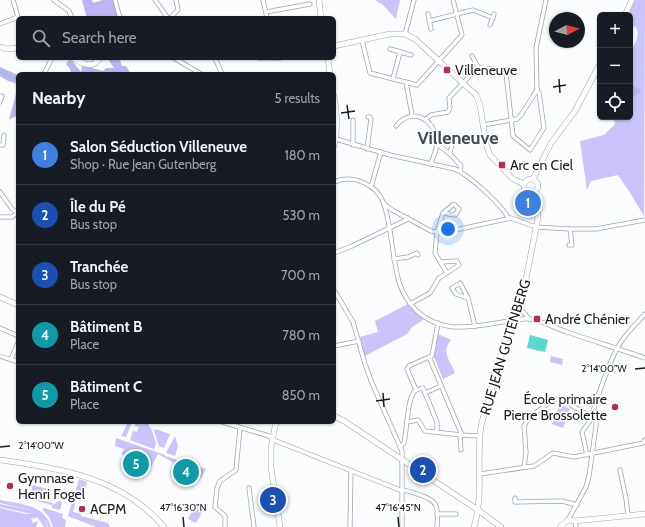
<!DOCTYPE html>
<html lang="en">
<head>
<meta charset="utf-8">
<style>
  :root { --surface:#171b24; --page:#242831; --text:#f1f3f6; --muted:#9ea1a6; --line:#363941; --accent:#d899b1 }
  body { margin:0; font-family:Cabin,sans-serif; background:var(--page); color:var(--text) }
  .controls { position:absolute; right:12px; top:12px; display:grid; overflow:hidden; border-radius:6px; box-shadow:0 1px 3px #0004 }
  .controls button { width:36px; height:36px; display:grid; place-items:center; padding:0; border:0; border-bottom:1px solid var(--line); background:var(--surface); color:var(--text); font:20px sans-serif }
  .compass { position:absolute; left:549px; top:12px; width:36px; height:36px; border-radius:50%; background:var(--surface); box-shadow:0 1px 3px #0004; rotate:83deg }
  .you { position:absolute; left:448px; top:229px; width:14px; height:14px; margin:-10px; border:3px solid #fff; border-radius:50%; background:#1a73e8; box-shadow:0 0 0 6px #1a73e833 }
  .badge { display:grid; place-items:center; width:26px; height:26px; border-radius:50%; background:var(--accent); color:#fff; font-size:13px; font-weight:700 }
  .pin { position:absolute; translate:-50% -50%; border:2px solid #fff; box-shadow:0 1px 4px #0006 }
  .list { margin:0; padding:0; list-style:none }
  h2 { display:flex; justify-content:space-between; align-items:center; height:52px; margin:0; padding:0 16px; font-size:17px }
  h2 small { font-size:13px; font-weight:400; color:var(--muted) }
  .list li { display:grid; grid-template-columns:26px 1fr auto; gap:12px; align-items:center; box-sizing:border-box; height:60px; padding:0 16px; border-top:1px solid var(--line) }
  .list b { display:block; font-size:15px; white-space:nowrap }
  .list p { margin:0; font-size:13px; white-space:nowrap; color:var(--muted) }
  .list em { font-size:13px; font-style:normal; color:var(--muted) }
  .icon { flex:none; width:22px; height:22px; fill:none; stroke:currentColor; stroke-width:2; stroke-linecap:round; stroke-linejoin:round }
  .map { position:relative; flex:none; width:645px; height:527px; overflow:hidden }
  .search { position:absolute; background:var(--surface); box-shadow:0 1px 3px #0004; left:16px; top:16px; width:320px; height:44px; display:flex; align-items:center; gap:10px; box-sizing:border-box; padding:0 14px; border-radius:6px; color:var(--muted); font-size:15px }
  .panel { position:absolute; background:var(--surface); box-shadow:0 1px 3px #0004; left:16px; top:72px; width:320px; height:352px; border-radius:6px }
  .map>svg:first-child { display:block }
</style>
</head>
<body>
<div class="map">
<svg width="645" height="527" viewBox="0 0 645 527">
  <rect width="100%" height="100%" fill="#fafcfe"/>
  <g fill="#cac3fc">
    <polygon points="375,0 400,0 396,19 383,5"/>
    <path d="M634 0H645L644 216 629 191 618 175 591 181 587 190 580 141 604 135 615 124 613 117H630V99L642 92 630 80V50C635 47 640 34 636 28 634 26 632 26 630 24V15H629Z"/>
    <polygon points="408,304 424,319 412,327 407,334 365,356 360,337 378,332 375,321"/>
    <path d="M438 334 451 340C441 351 450 361 455 373L443 379 434 357Z"/>
    <polygon points="551,356 563,359 562,365 550,362"/>
    <polygon points="560,404 570,409 563,428 552,424"/>
    <polygon points="128,422 132,422 126,437 121,436"/>
    <polygon points="136,422 148,423 149,426 151,428 156,443 154,449 130,440 133,431 137,432 139,427 135,426"/>
    <polygon points="155,429 170,434 164,448 159,446 154,431"/>
    <polygon points="175,436 178,446 175,456 166,453"/>
    <polygon points="116,438 165,455 165,456 206,469 201,478 158,454 150,469 121,454 124,449 115,446"/>
    <polygon points="79,479 87,482 85,492 76,490"/>
    <polygon points="33,485 50,490 48,499 30,494"/>
    <polygon points="22,495 53,503 53,505 59,501 62,502 60,510 52,508 52,505 22,497"/>
    <polygon points="73,499 76,500 73,512 81,514 81,516 108,523 110,527 96,527 68,516"/>
    <path d="M0 500C19 504 45 504 51 527H48L46 520 47 527H44L41 522 37 517 31 519 33 523 38 521 36 527H0V508L26 514H31L0 507V504L35 511 0 503Z"/>
    <polygon points="196,504 204,509 196,523 188,519"/>
    <polygon points="44,508 63,514 62,518 66,520 65,527 53,527 49,517 42,509"/>
  </g>
  <g fill="#bdb4f3">
    <polygon points="82,0 92,0 93,3 103,0 113,0 119,18 87,18"/>
    <polygon points="107,58 119,58 122,66 126,66 131,74 71,74 70,69 66,64 69,60 73,62 81,72 82,65 103,71 106,68 114,68"/>
    <polygon points="0,67 18,75 18,84 8,81 0,76"/>
    <polygon points="630,80 642,92 630,99"/>
    <polygon points="18,86 18,107 16,116 9,120"/>
  </g>
  <polygon fill="#59d7d0" points="530,335 548,340 545,352 527,348"/>
  <g fill="none" stroke-linecap="round" stroke-linejoin="round">
    <g stroke="#59d7d0" stroke-width="1">
      <polyline points="91,63 94,58"/>
      <polyline points="91,70 93,74"/>
      <polyline points="0,72 18,80"/>
    </g>
    <defs>
      <g id="street">
        <polyline points="54,0 69,11 72,18"/>
        <polyline points="115,0 120,18"/>
        <polyline points="155,0 168,18"/>
        <polyline points="263,0 267,18"/>
        <polyline points="266,12 310,4"/>
        <polyline points="428,14 431,29"/>
        <polyline points="170,18 178,10 176,0"/>
        <polyline points="429,21 473,10 493,18"/>
        <polyline points="0,24 18,17 13,0"/>
        <polyline points="490,25 494,14"/>
        <polyline points="405,34 414,0"/>
        <polyline points="362,40 370,73 417,85 462,35 453,0"/>
        <polyline points="390,49 411,55"/>
        <polyline points="472,56 478,67"/>
        <polyline points="174,58 201,74"/>
        <polyline points="215,58 222,74"/>
        <polyline points="44,74 52,58"/>
        <polyline points="393,79 400,52"/>
        <polyline points="406,82 412,115"/>
        <polyline points="0,96 2,96 0,102"/>
        <polyline points="353,120 353,145"/>
        <path d="M425 120 431 115 448 112 450 108 449 98 478 67C489 71 496 66 506 73L513 136 530 150 544 128 539 93 537 90 536 48 546 0"/>
        <polyline points="483,125 517,119 521,115 537,90"/>
        <path d="M396 126C412 106 435 119 437 142 437 149 433 157 431 164"/>
        <path d="M336 139 390 155 455 169C470 176 501 204 509 219"/>
        <polyline points="437,144 450,154 461,166 460,171"/>
        <polyline points="0,145 3,145 4,135"/>
        <polyline points="367,149 371,119 370,117 368,117"/>
        <polyline points="450,154 453,138"/>
        <path d="M334 182C353 174 377 184 384 204 392 229 392 257 399 282 402 292 408 302 416 310 443 336 476 326 509 321 515 321 523 318 530 319 542 321 555 328 567 332 593 341 619 349 645 358"/>
        <polyline points="371,187 381,152"/>
        <polyline points="0,192 12,209 18,213"/>
        <polyline points="384,204 392,210 431,231 437,232 455,230 511,218 536,227 570,229 596,229 645,220"/>
        <polyline points="0,217 12,217 17,213"/>
        <polyline points="569,245 572,245 570,229"/>
        <polyline points="334,253 352,246 406,220 408,218"/>
        <polyline points="394,259 408,257 417,253 418,255"/>
        <polyline points="441,262 457,261 459,265 447,273"/>
        <polyline points="334,290 353,322 365,364 372,383 402,451 402,527"/>
        <polyline points="468,298 456,294 452,288 460,283 468,298 475,326"/>
        <polyline points="521,300 522,310 529,319"/>
        <polyline points="410,304 430,293 439,278 447,273 435,253 437,232 443,213 454,204 459,209 455,215 443,213"/>
        <polyline points="0,328 18,336"/>
        <polyline points="334,346 359,341"/>
        <polyline points="0,356 18,362"/>
        <polyline points="429,357 432,356 438,323"/>
        <polyline points="11,359 18,343"/>
        <polyline points="416,390 407,369 409,366 429,357 462,435 479,436"/>
        <polyline points="425,393 441,386"/>
        <path d="M222 422 269 436 276 441 400 490C407 490 431 497 435 504 439 510 437 521 437 527"/>
        <polyline points="407,422 418,420 425,431 462,435"/>
        <polyline points="460,435 461,450"/>
        <path d="M400 447 404 443C407 430 407 401 414 392 416 389 420 389 423 388L437 422V432"/>
        <polyline points="587,455 582,432 592,418"/>
        <polyline points="524,467 526,453 524,426 528,419 552,400 555,399 569,404 592,417"/>
        <polyline points="620,470 626,499 628,515"/>
        <polyline points="480,474 534,466 553,453 574,457 643,443 645,440"/>
        <polyline points="249,488 254,527"/>
        <polyline points="515,498 515,502 562,501 577,505"/>
        <polyline points="437,514 456,514"/>
        <path d="M568 520 586 487 589 476 596 426V422L592 417V414C600 391 607 366 619 345 626 333 636 324 645 314"/>
        <polyline points="575,521 576,527"/>
        <polyline points="225,527 225,516 215,507 217,488 220,481 236,470 240,428"/>
        <polyline points="350,527 351,470"/>
      </g>
      <g id="secondary">
        <polyline points="319,0 321,18"/>
        <polyline points="625,15 632,0"/>
        <polyline points="334,46 390,34 405,34 415,39 476,95 480,105 486,144 490,155 513,179 524,184"/>
        <polyline points="0,47 7,49 18,48"/>
        <path d="M72 58C83 63 92 70 100 58"/>
        <polyline points="260,58 279,58"/>
        <polyline points="328,58 330,74"/>
        <path d="M334 96C337 112 338 130 334 146"/>
        <circle cx="531" cy="186" r="7"/>
        <polyline points="533,179 551,143 575,111 600,64"/>
        <polyline points="0,297 18,305"/>
        <polyline points="334,416 344,421 475,508 501,527"/>
        <polyline points="276,422 271,447 271,467 280,527"/>
        <path d="M0 460C61 469 122 477 164 527"/>
        <path d="M474 527C484 494 476 459 481 426L509 327 524 289 538 218 537 206 533 193"/>
        <polyline points="560,527 568,520 575,521 645,514"/>
      </g>
    </defs>
    <use href="#street" stroke="#9ba5ad" stroke-width="5"/>
    <use href="#secondary" stroke="#9ba5ad" stroke-width="6"/>
    <use href="#street" stroke="#fff" stroke-width="3.5"/>
    <use href="#secondary" stroke="#fff" stroke-width="5"/>
  </g>
  <path fill="none" stroke="#191d20" stroke-width="1.5" d="M559 79 560 93M553 87 566 85M347 105 349 119M341 113 355 111M635 369 645 368M383 393 384 407M376 401 390 399M0 447 10 446M183 517 184 527M398 517 399 527"/>
  <g fill="#b92b5c" stroke="#fff" stroke-width="1.5">
    <rect x="443" y="66" width="8" height="8" rx="2"/>
    <rect x="498" y="161" width="8" height="8" rx="2"/>
    <rect x="533" y="315" width="8" height="8" rx="2"/>
    <circle cx="615" cy="407" r="4"/>
    <circle cx="10" cy="486" r="4"/>
    <circle cx="82" cy="509" r="4"/>
  </g>
  <g text-anchor="middle" stroke-width="3.5" stroke-linejoin="round" paint-order="stroke">
    <g font-size="14" fill="#191d20" stroke="#fff" text-anchor="start">
      <text x="455" y="75">Villeneuve</text>
      <text x="510" y="170">Arc en Ciel</text>
      <text x="545" y="324">André Chénier</text>
      <text x="607" y="404" text-anchor="end">École primaire<tspan x="607" dy="16">Pierre Brossolette</tspan></text>
      <text x="18" y="483">Gymnase<tspan x="18" dy="16">Henri Fogel</tspan></text>
      <text x="90" y="514">ACPM</text>
    </g>
    <g font-size="14" fill="#191d20" stroke="#fff">
      <text transform="translate(505 347) rotate(-73)" y="5">RUE JEAN GUTENBERG</text>
    </g>
    <g font-size="18" font-weight="bold" fill="#424b52" stroke="#fff">
      <text x="458" y="144">Villeneuve</text>
    </g>
  </g>
  <g font-size="10" text-anchor="middle" fill="#191d20" stroke="#fff" stroke-width="3.5" stroke-linejoin="round" paint-order="stroke">
    <text x="604" y="372">2°14'00"W</text>
    <text x="41" y="449">2°14'00"W</text>
    <text x="183" y="511">47°16'30"N</text>
    <text x="398" y="511">47°16'45"N</text>
  </g>
</svg>
<div class="controls">
<button>+</button>
<button>−</button>
<button><svg class="icon" aria-label="locate" viewBox="0 0 24 24"><circle cx="12" cy="12" r="6"/><path d="M12 2v4M12 18v4M2 12h4M18 12h4"/></svg></button>
</div>
<svg class="compass" viewBox="-18 -18 36 36"><path d="M0-13l5 13h-10z" fill="#e53935"/><path d="M0 13l5-13h-10z" fill="#9ea1a6"/></svg>
<div class="you"></div>
<div class="pin badge" style="left:528px;top:203px;background:#3f7fe0">1</div>
<div class="pin badge" style="left:423px;top:470px;background:#1a4fb4">2</div>
<div class="pin badge" style="left:273px;top:500px;background:#1a4fb4">3</div>
<div class="pin badge" style="left:186px;top:472px;background:#0f9aa8">4</div>
<div class="pin badge" style="left:136px;top:464px;background:#0f9aa8">5</div>
<div class="search"><svg class="icon" aria-label="search" viewBox="0 0 24 24"><circle cx="10" cy="10" r="6"/><path d="M15 15l6 6"/></svg>Search here</div>
<section class="panel">
<h2>Nearby<small>5 results</small></h2>
<ul class="list">
<li><span class="badge" style="background:#3f7fe0">1</span><div><b>Salon Séduction Villeneuve</b><p>Shop · Rue Jean Gutenberg</p></div><em>180 m</em></li>
<li><span class="badge" style="background:#1a4fb4">2</span><div><b>Île du Pé</b><p>Bus stop</p></div><em>530 m</em></li>
<li><span class="badge" style="background:#1a4fb4">3</span><div><b>Tranchée</b><p>Bus stop</p></div><em>700 m</em></li>
<li><span class="badge" style="background:#0f9aa8">4</span><div><b>Bâtiment B</b><p>Place</p></div><em>780 m</em></li>
<li><span class="badge" style="background:#0f9aa8">5</span><div><b>Bâtiment C</b><p>Place</p></div><em>850 m</em></li>
</ul>
</section>
</div>
</body>
</html>
